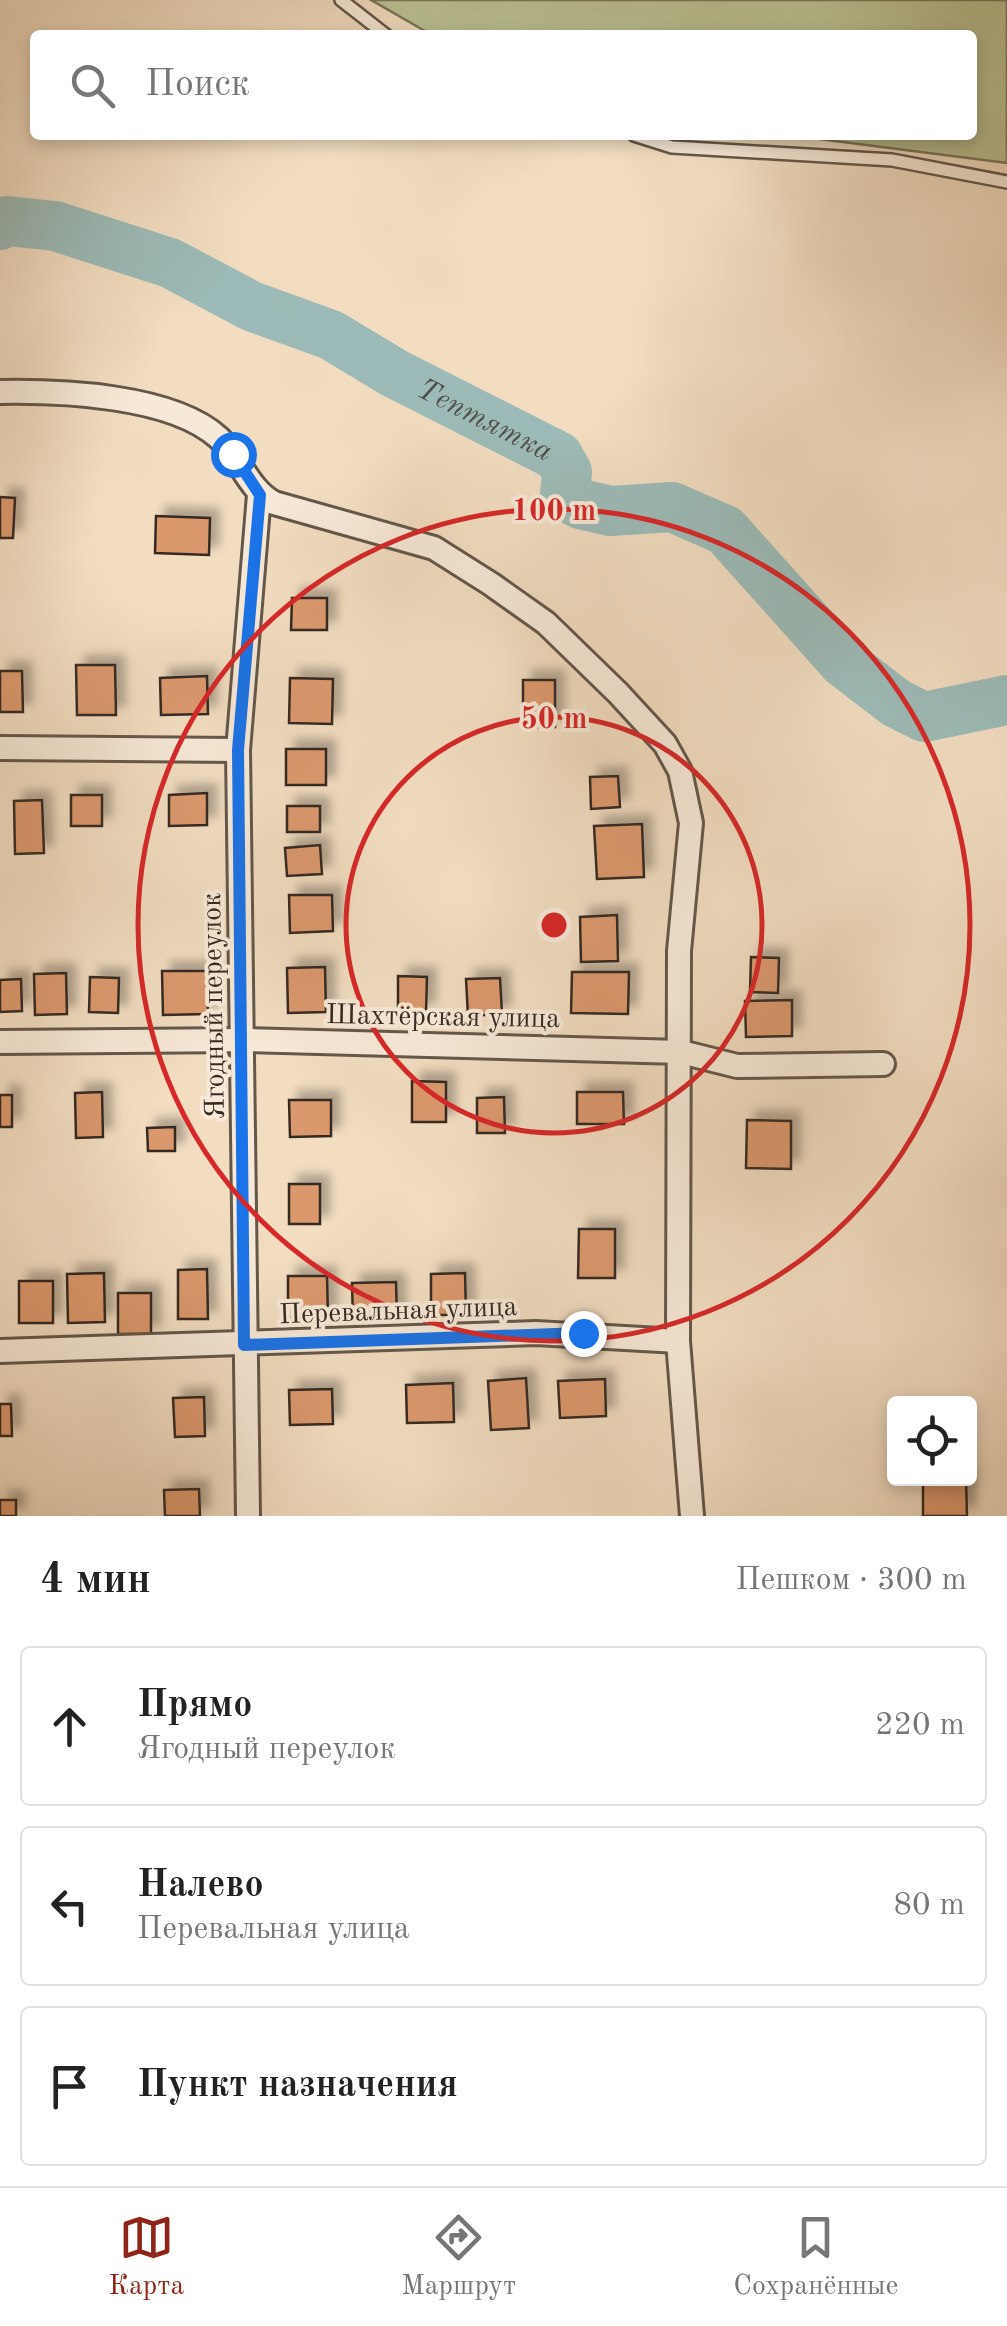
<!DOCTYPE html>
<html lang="ru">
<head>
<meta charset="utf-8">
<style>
  :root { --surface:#fff; --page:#f6f6f6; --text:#222; --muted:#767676; --line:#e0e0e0; --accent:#8f2418 }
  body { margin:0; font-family:"Old Standard TT",serif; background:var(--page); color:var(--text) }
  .controls { position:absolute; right:30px; bottom:30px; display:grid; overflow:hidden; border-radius:10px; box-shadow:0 5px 15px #0003 }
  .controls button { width:90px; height:90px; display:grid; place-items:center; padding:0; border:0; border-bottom:2px solid var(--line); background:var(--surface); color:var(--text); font:50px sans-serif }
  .stop { position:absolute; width:30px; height:30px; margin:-22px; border:8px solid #1a73e8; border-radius:50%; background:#fff }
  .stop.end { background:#1a73e8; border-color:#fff; box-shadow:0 2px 10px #0008 }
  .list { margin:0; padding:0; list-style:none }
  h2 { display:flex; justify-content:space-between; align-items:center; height:130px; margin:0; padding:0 40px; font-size:42px }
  h2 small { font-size:32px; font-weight:400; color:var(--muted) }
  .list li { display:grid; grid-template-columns:65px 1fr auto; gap:30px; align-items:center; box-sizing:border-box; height:160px; margin:0 20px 20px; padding:0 20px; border:2px solid var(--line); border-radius:10px }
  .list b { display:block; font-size:38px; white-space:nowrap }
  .list p { margin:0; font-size:32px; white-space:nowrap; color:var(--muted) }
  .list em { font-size:32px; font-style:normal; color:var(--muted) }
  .icon { flex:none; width:55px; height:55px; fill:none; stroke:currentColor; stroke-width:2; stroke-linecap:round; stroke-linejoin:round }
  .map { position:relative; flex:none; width:1007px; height:1516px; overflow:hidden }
  .search { position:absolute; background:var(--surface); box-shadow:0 5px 15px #0003; left:30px; right:30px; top:30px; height:110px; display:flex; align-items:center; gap:25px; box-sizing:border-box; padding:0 35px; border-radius:10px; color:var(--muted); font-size:38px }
  .sheet { height:670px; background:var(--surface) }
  nav { display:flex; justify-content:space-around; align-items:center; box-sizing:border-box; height:140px; border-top:2px solid var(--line); background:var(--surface); font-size:28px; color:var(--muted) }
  nav a { display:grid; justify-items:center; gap:5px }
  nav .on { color:var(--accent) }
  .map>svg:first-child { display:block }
</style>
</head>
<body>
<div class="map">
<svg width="1007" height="1516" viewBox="0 0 1007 1516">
  <defs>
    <filter id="shadow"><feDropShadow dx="9" dy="-9" stdDeviation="5" flood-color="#0004"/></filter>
  </defs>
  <rect width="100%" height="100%" fill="#f2ddc1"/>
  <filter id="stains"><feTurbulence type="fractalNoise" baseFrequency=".002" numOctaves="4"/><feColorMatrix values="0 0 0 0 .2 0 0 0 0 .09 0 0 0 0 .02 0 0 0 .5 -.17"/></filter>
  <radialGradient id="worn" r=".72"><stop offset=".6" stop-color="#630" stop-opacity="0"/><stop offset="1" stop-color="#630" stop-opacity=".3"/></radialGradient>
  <polygon fill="#bac193" stroke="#78765a" stroke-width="2.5" points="371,0 1007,0 1007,163 788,135 972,135 972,35 432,35"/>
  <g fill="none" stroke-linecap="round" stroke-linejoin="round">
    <path stroke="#9cbbb8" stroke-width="50" id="s1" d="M0 225 7 221 55 226 170 263 251 306 331 335 394 373 558 456 567 472 565 495 580 504 611 511 672 507 725 530 844 663 896 703 924 717 1007 700"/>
  </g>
  <g fill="#db986d" stroke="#352a22" stroke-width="2.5" filter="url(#shadow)">
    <polygon points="0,497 15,498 13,538 0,538"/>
    <polygon points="156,516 210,518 209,555 155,553"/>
    <polygon points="292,598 327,598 327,630 291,630"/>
    <polygon points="76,665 115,665 116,715 77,715"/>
    <polygon points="0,671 22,671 23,712 0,712"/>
    <polygon points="207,676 208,714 161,715 160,678"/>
    <polygon points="290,678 333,679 332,724 289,723"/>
    <rect x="523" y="680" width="32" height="47"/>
    <rect x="286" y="749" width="40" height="36"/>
    <polygon points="618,776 620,807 591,809 590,777"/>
    <polygon points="207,793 207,825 169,826 169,795"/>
    <rect x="71" y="795" width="31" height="31"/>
    <polygon points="42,800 44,853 15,854 14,801"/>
    <rect x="287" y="806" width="33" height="26"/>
    <polygon points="642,824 644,877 597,879 594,826"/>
    <polygon points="320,845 322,874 287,876 285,848"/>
    <polygon points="289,895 332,895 333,931 290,933"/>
    <polygon points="617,915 618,961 581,962 580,917"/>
    <polygon points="751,957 779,958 778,993 750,992"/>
    <polygon points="325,967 326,1012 288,1013 287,968"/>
    <polygon points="162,971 207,971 208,1014 163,1015"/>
    <polygon points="572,972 629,972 628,1014 571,1013"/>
    <polygon points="66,973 67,1014 35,1015 34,974"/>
    <polygon points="398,976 427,977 426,1012 398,1011"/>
    <polygon points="90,977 119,978 118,1013 89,1012"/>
    <polygon points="500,978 502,1014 468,1016 466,979"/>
    <polygon points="21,979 22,1011 0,1012 0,980"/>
    <polygon points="792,1000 792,1036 746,1037 745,1001"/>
    <polygon points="412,1081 446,1082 446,1122 412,1122"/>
    <polygon points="102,1092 103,1137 76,1138 75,1093"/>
    <polygon points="577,1092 623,1092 624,1124 577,1124"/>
    <rect x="0" y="1095" width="12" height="32"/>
    <polygon points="504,1097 505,1133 477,1133 477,1098"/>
    <polygon points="289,1100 331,1100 331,1136 290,1137"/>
    <polygon points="747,1120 791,1121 791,1169 746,1168"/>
    <polygon points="175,1127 175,1151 148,1151 147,1128"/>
    <rect x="289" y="1184" width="31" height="40"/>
    <polygon points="579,1229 615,1229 615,1278 578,1278"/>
    <polygon points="207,1269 208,1319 178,1319 178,1270"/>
    <polygon points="104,1273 105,1322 68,1323 67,1274"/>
    <polygon points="465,1273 466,1315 431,1315 431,1274"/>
    <polygon points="288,1276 327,1276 328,1318 288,1318"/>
    <rect x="19" y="1281" width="34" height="42"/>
    <polygon points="396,1282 397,1320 353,1321 352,1283"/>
    <rect x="118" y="1293" width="33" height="41"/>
    <polygon points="526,1378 529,1428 491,1430 488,1381"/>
    <polygon points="605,1379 606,1416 560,1418 558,1381"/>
    <polygon points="453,1383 454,1422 407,1423 406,1385"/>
    <polygon points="332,1389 333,1424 290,1425 289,1390"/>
    <polygon points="204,1397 205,1436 175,1437 173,1398"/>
    <polygon points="0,1404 11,1404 12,1436 0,1436"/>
    <polygon points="923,1478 966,1478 967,1516 923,1516"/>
    <polygon points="199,1489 200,1516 165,1516 164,1490"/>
    <rect x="0" y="1500" width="16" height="16"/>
  </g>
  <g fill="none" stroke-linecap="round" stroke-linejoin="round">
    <defs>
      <g id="service">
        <polyline points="341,0 386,35"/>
        <polyline points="634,135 672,147 892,160 1007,182"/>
      </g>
      <g id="minor">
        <path d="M0 392C61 391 172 395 219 438 240 458 248 489 274 503L434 548 491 584 546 623 618 693 665 744 680 771 691 823 679 951 678 1341 692 1516"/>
        <polyline points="0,748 238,750"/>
        <polyline points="0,1042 244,1040 681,1052 737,1066 883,1064"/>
        <polyline points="0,1351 536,1333 678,1341"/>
        <polyline points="248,1516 238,750 259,495"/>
      </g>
    </defs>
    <use href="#service" stroke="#64574a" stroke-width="16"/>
    <use href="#minor" stroke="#64574a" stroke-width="28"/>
    <use href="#service" stroke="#f7e9d7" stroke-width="11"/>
    <use href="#minor" stroke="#f7e9d7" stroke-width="22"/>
  </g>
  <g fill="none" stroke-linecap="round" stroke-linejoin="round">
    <polyline stroke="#1a73e8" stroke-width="12" points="233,454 260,495 238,750 244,1345 583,1333"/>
  </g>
  <g fill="none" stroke="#d62828" stroke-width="5">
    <circle cx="554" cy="925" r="208"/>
    <circle cx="554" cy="925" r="416"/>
  </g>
  <g text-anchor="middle" stroke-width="8" stroke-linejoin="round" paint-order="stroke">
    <g font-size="28" fill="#352a22" stroke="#f7e9d7">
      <text transform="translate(212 1006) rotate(-91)" y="10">Ягодный переулок</text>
      <text transform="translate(443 1015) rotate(1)" y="10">Шахтёрская улица</text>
      <text transform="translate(398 1309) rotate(-2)" y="10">Перевальная улица</text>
    </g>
    <g font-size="30" font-style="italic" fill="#4f4e48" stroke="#f7e9d7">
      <text dy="10" stroke="none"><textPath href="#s1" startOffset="530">Тептятка</textPath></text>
    </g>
  </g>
  <circle cx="554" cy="925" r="15" fill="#d62828" stroke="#f7e9d7" stroke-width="5"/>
  <g font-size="30" text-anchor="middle" font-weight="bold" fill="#d62828" stroke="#f7e9d7" stroke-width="8" stroke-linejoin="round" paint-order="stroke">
    <text x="554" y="520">100 m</text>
    <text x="554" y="728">50 m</text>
  </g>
  <rect width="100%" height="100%" filter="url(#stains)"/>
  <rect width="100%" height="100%" fill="url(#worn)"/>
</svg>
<div class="controls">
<button><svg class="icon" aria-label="locate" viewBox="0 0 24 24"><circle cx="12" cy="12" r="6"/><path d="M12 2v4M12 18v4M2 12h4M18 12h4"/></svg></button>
</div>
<div class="stop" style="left:233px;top:454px"></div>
<div class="stop end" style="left:583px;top:1333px"></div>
<div class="search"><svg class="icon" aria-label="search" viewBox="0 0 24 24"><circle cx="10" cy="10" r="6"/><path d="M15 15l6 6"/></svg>Поиск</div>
</div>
<section class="sheet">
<h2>4 мин<small>Пешком · 300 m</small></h2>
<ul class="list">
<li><svg class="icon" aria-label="ahead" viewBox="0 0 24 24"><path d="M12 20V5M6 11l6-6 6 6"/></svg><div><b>Прямо</b><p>Ягодный переулок</p></div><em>220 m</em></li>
<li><svg class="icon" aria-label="left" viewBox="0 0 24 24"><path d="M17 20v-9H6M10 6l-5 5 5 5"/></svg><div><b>Налево</b><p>Перевальная улица</p></div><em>80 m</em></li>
<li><svg class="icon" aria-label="arrive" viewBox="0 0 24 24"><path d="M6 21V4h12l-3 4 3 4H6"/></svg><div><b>Пункт назначения</b></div></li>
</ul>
</section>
<nav>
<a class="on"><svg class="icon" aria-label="map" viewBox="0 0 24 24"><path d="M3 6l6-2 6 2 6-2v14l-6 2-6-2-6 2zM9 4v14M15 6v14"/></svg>Карта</a>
<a><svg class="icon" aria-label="directions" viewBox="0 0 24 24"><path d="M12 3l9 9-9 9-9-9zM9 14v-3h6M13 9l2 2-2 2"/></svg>Маршрут</a>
<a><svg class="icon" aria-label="saved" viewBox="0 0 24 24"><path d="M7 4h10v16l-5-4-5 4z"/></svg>Сохранённые</a>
</nav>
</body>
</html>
